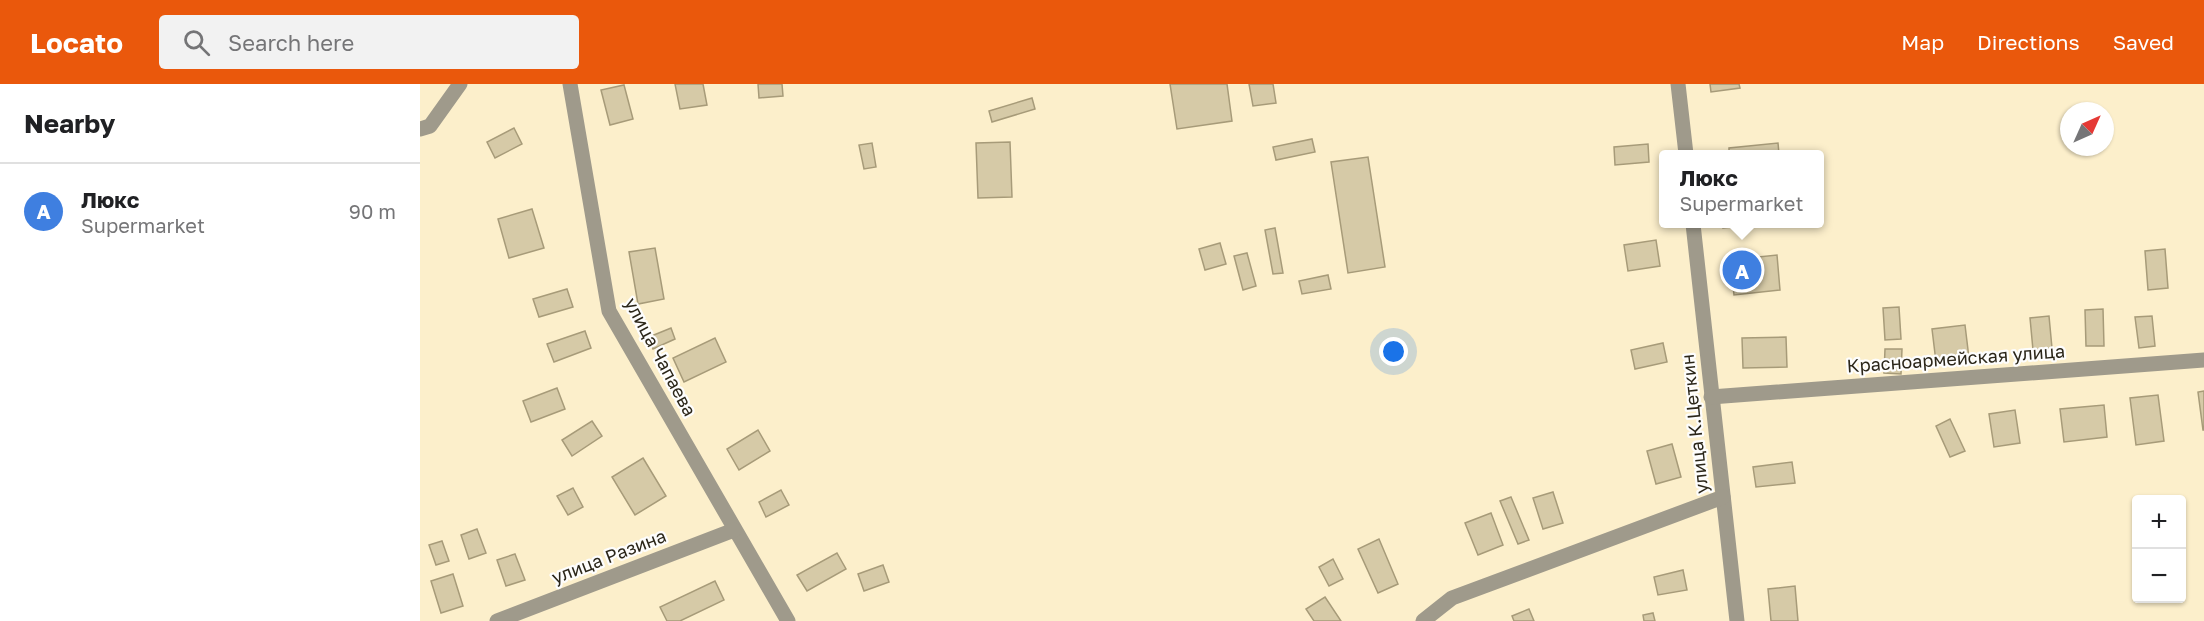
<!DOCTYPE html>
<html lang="en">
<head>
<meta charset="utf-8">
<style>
  :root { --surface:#fff; --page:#f2f2f2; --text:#202124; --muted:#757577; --line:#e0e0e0; --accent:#ea580c }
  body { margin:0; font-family:"Golos Text",sans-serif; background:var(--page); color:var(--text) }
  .controls { position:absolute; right:18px; bottom:18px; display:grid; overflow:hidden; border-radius:6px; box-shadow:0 2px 4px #0004 }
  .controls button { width:54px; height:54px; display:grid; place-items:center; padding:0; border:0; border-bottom:2px solid var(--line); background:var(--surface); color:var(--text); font:30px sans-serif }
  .compass { position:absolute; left:1640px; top:18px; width:54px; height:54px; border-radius:50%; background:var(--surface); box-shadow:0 2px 4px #0004; rotate:45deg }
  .you { position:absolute; left:974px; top:268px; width:21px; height:21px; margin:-15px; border:4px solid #fff; border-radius:50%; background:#1a73e8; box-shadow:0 0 0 9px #1a73e833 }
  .badge { display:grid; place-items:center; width:39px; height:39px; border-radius:50%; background:var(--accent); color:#fff; font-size:20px; font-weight:700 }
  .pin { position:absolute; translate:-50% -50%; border:3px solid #fff; box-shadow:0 2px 6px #0006 }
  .popup { position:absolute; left:1239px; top:66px; width:165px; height:78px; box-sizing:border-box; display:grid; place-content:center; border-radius:6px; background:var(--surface); filter:drop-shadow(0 2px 4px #0005); font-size:20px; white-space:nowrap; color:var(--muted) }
  .popup b { font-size:22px; color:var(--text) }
  .popup::after { content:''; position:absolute; left:50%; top:100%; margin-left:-12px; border:12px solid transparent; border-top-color:var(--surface) }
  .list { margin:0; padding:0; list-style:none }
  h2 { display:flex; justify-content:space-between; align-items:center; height:78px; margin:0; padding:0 24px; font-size:26px }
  h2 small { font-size:20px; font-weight:400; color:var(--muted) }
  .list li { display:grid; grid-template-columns:39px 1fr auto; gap:18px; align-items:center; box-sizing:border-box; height:96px; padding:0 24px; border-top:2px solid var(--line) }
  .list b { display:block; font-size:22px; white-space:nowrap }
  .list p { margin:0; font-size:20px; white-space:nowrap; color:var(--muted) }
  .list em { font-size:20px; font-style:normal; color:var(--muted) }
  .icon { flex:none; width:33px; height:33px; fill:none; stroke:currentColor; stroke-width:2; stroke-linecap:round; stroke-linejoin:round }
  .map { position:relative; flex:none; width:1784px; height:537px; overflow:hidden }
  header { display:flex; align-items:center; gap:36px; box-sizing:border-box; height:84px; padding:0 30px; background:var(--accent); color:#fff }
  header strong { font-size:28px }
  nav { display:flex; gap:33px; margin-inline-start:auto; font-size:21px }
  .search { width:420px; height:54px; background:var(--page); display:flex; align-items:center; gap:15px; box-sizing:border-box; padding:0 21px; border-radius:6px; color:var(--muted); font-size:22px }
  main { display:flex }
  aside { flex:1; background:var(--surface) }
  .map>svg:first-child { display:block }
</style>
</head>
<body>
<header>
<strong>Locato</strong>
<div class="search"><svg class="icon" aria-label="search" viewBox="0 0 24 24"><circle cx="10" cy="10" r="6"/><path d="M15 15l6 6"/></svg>Search here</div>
<nav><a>Map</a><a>Directions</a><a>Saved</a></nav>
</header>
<main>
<aside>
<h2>Nearby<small></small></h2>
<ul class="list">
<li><span class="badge" style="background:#3f7fe0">A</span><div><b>Люкс</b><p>Supermarket</p></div><em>90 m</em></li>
</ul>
</aside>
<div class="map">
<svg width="1784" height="537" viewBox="0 0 1784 537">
  <rect width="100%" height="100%" fill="#fcefcb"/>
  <g fill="#d6caa7" stroke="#a79b79" stroke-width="1.5">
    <polygon points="255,0 283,0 287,21 260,25"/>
    <polygon points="338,0 362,0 363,12 339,14"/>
    <polygon points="750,0 807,0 812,37 757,45"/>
    <polygon points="829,0 853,0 856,19 833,22"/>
    <polygon points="1290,0 1319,0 1320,4 1291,8"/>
    <polygon points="204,1 213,35 190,41 181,6"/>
    <polygon points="612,14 615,25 572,38 569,27"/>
    <polygon points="94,44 102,60 75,74 67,58"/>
    <polygon points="892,55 895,68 856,76 853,63"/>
    <polygon points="590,58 592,113 558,114 556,59"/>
    <polygon points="452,59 456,83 444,85 439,61"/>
    <polygon points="1358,59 1359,70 1309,70 1309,64"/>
    <polygon points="1228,60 1229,78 1195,81 1194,63"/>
    <polygon points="948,73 965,183 928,189 911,78"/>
    <polygon points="112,125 124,164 89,174 78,135"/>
    <polygon points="1303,140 1341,140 1303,144"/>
    <polygon points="855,144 863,189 853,190 845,146"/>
    <polygon points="1236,156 1240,182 1208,187 1204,161"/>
    <polygon points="800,159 806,180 785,186 779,165"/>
    <polygon points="235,164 244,215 218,220 209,168"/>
    <polygon points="1745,165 1748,204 1728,206 1725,167"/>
    <polygon points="827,169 836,202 823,206 814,172"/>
    <polygon points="1357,171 1360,206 1314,211 1310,176"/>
    <polygon points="908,191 911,205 882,210 879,197"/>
    <polygon points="147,205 153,223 119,233 113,215"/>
    <polygon points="1479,223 1481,255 1465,256 1463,224"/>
    <polygon points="1683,225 1684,262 1666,262 1665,226"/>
    <polygon points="1629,232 1632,264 1613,266 1610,234"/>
    <polygon points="1732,232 1735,262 1719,264 1715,233"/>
    <polygon points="1545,241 1549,274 1516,278 1512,245"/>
    <polygon points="251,244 255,255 233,265 229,253"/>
    <polygon points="165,247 171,264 134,278 127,260"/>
    <polygon points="1366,253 1367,283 1323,284 1322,254"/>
    <polygon points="295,254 306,278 264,298 253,274"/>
    <polygon points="1243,259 1247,278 1215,285 1211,266"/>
    <polygon points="1465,265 1482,265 1481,290 1464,289"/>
    <polygon points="137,304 145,325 111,338 103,317"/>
    <polygon points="1784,307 1784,346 1783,346 1778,308"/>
    <polygon points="1738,311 1744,357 1716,361 1710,314"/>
    <polygon points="1684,321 1687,353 1644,358 1640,325"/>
    <polygon points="1595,326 1600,359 1574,363 1569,330"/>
    <polygon points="1530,335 1545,367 1530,373 1516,342"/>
    <polygon points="172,337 182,352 152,372 142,356"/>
    <polygon points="338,346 350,367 319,386 307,365"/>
    <polygon points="1252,360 1261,393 1236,400 1227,367"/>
    <polygon points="223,374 246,412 215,431 192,393"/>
    <polygon points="1372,378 1375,399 1336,403 1333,383"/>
    <polygon points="153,404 163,423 148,431 137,412"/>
    <polygon points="361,406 369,421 346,433 339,418"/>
    <polygon points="1133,408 1143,439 1123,445 1113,414"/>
    <polygon points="1091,413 1109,456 1098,460 1080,417"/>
    <polygon points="1071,429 1083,461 1058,471 1045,439"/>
    <polygon points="57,445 66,469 49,475 41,451"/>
    <polygon points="959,455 978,500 958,509 938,465"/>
    <polygon points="22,457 29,477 16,481 9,461"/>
    <polygon points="417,469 426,485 387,507 377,491"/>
    <polygon points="95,470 105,496 86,502 77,476"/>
    <polygon points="913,475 923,495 909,502 899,483"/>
    <polygon points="463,481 469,498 444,507 438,490"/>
    <polygon points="1263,486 1267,506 1238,511 1234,493"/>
    <polygon points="33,490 43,522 21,529 11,497"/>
    <polygon points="295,497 304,516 260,537 247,537 240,523"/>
    <polygon points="1375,502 1378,537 1351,537 1348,505"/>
    <polygon points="905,513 921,537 894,537 886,525"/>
    <polygon points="1109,525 1114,537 1094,537 1092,532"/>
    <polygon points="1233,529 1235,537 1224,537 1223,531"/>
  </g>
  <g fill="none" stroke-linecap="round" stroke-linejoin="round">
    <g stroke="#9f9a8b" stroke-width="15">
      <polyline points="150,0 189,227 368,537"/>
      <polyline points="1258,0 1266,70"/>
      <polyline points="0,45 10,42 40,0"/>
      <polyline points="1273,140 1317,537"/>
      <polyline points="1291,313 1784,276"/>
      <polyline points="77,537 314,446"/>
      <polyline points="1003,537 1032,514 1303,413"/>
    </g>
  </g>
  <g text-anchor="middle" stroke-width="4.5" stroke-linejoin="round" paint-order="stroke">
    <g font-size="18" fill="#2b2619" stroke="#fdfdfd">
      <text transform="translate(240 273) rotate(62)" y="6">улица Чапаева</text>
      <text transform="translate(1536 275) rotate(-4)" y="6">Красноармейская улица</text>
      <text transform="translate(1275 340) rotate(-96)" y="6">улица К.Цеткин</text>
      <text transform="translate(189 473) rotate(-21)" y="6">улица Разина</text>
    </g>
  </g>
</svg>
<div class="controls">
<button>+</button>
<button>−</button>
</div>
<svg class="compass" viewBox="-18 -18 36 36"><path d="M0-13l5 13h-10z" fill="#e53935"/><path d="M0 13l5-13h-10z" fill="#757577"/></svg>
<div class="you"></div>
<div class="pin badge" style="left:1322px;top:186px;background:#3f7fe0">A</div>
<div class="popup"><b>Люкс</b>Supermarket</div>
</div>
</main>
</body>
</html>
